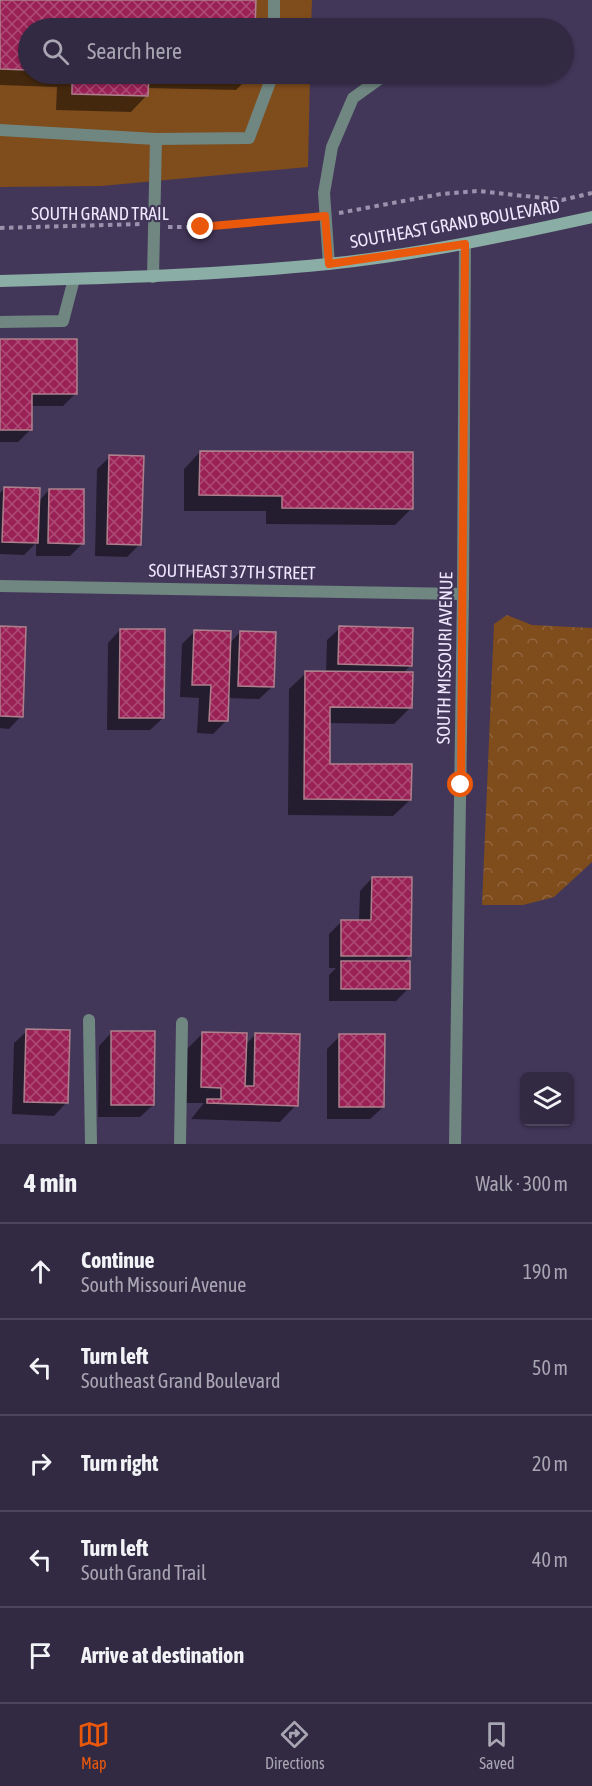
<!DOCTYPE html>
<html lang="en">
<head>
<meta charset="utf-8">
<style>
  :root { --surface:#322943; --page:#3d354e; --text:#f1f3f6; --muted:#a8a6b2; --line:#4d455c; --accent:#ea580c }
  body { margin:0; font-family:"Asap Condensed",sans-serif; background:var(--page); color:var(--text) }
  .controls { position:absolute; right:18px; bottom:18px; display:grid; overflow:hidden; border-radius:9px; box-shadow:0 2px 4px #0004 }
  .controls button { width:54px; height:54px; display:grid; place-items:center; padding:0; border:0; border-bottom:2px solid var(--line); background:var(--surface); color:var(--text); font:30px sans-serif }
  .stop { position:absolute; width:18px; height:18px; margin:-14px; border:4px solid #ea580c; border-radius:50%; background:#fff }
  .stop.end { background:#ea580c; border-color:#fff; box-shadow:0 2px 6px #0008 }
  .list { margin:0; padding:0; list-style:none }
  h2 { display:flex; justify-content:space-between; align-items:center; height:78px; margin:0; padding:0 24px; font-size:26px }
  h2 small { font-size:20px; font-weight:400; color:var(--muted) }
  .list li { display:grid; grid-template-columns:39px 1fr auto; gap:18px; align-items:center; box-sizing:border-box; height:96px; padding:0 24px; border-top:2px solid var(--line) }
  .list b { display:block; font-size:22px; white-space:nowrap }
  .list p { margin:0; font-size:20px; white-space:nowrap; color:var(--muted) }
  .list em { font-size:20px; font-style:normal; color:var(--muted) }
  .icon { flex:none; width:33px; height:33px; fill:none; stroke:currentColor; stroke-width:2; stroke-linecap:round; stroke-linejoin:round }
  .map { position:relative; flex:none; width:592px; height:1144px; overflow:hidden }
  .search { position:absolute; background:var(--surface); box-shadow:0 2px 4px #0004; left:18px; right:18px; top:18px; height:66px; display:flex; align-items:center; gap:15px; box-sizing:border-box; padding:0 21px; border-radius:33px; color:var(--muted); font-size:22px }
  .sheet { height:558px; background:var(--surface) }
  nav { display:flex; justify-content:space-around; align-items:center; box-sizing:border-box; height:84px; border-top:2px solid var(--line); background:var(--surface); font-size:16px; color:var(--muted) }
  nav a { display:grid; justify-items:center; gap:3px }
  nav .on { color:var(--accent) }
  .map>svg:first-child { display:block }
</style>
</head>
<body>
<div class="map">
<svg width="592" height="1144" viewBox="0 0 592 1144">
  <defs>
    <pattern id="forest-crowns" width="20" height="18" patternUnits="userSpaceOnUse" patternTransform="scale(1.5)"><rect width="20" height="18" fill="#7f4c1c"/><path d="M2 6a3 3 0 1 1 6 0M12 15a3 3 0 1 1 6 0" fill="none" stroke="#91663e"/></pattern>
    <pattern id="building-cross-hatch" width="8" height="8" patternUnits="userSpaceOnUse" patternTransform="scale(1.5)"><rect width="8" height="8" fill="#9a2155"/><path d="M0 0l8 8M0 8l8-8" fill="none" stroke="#ad4c77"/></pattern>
  </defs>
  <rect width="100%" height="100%" fill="#433759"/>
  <polygon fill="#7f4c1c" points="0,0 312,0 311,28 28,28 28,74 310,74 308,167 101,186 0,187"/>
  <polygon fill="url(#forest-crowns)" points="507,615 532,625 592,628 592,862 554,897 523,905 482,905 494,624"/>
  <g fill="#0007">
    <polygon points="0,0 254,0 254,28 28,28 28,74 252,74 236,90 147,88 147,95 131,112 56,110 57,87 0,85"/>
    <polygon points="0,341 76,393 63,406 30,406 31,429 18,442 0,442"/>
    <polygon points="200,452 411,509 395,525 266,524 266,511 184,511 184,469"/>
    <polygon points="110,457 140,544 127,557 95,556 97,469"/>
    <polygon points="4,489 38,502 49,490 83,543 70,556 36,556 36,543 24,555 0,554 0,493"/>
    <polygon points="0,628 21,716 9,729 0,728"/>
    <polygon points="340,628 411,665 402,674 411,707 394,724 328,723 328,765 410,800 393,816 288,815 289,689 306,673 326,673 327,640"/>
    <polygon points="120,630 163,718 150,730 107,730 108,643"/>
    <polygon points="195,631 229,644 240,632 272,687 259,699 227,698 226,721 213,734 197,733 199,698 180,697 182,644"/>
    <polygon points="372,878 409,956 403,962 409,988 396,1001 329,1001 329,975 336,968 329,968 329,934 342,921 359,921 360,891"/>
    <polygon points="27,1031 66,1103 54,1116 12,1114 14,1043"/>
    <polygon points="111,1033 153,1105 140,1117 98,1117 99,1046"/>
    <polygon points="203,1033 245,1045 256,1034 296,1105 280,1122 191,1119 204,1103 185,1103 186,1050"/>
    <polygon points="340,1036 383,1107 370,1119 327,1119 327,1049"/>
  </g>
  <g fill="url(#building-cross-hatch)" stroke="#ae808d" stroke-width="1.5">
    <polygon points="0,0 256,0 255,28 28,28 28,70 0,69"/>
    <polygon points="72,74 149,74 148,96 72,94"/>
    <polygon points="0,339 77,339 77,394 32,394 32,430 0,430"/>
    <polygon points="200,451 413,452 413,509 282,508 282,496 199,495"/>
    <polygon points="109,455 144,456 141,545 107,544"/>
    <polygon points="4,487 40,488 38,543 2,542"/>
    <polygon points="49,489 84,489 84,544 48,543"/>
    <polygon points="0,626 26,627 23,717 0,716"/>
    <polygon points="339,626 413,628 412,666 338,664"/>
    <polygon points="120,629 165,629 164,718 119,718"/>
    <polygon points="194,630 231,631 228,721 209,721 211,685 192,685"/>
    <polygon points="240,631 276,632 274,687 238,686"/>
    <polygon points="305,671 413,672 412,708 330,707 330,764 412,764 411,800 304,799"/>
    <polygon points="372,877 412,877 411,956 341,956 341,920 371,920"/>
    <rect x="341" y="961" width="69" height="28"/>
    <polygon points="26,1029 70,1030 68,1103 24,1102"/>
    <polygon points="111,1031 155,1031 154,1105 111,1105"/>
    <polygon points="202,1032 247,1033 245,1086 254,1086 255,1033 300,1034 298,1106 207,1103 207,1099 221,1099 221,1088 201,1087"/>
    <polygon points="339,1034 385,1034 384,1107 339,1107"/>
  </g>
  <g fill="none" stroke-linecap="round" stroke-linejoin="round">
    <g stroke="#9b92ad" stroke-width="4" stroke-dasharray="4.5 4.5" stroke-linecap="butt">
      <polyline points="339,213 441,194 478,191 562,200 592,193"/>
      <polyline points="168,227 201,227 314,218"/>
      <polyline points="0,228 140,224"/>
    </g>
    <g stroke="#708681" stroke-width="12">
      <polyline points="274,28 274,0"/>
      <polyline points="0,130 156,139 249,138 273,74"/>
      <polyline points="329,264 324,193 332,147 353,98 385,75"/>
      <polyline points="153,277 156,139"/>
      <polyline points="0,322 63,321 74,279"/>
      <polyline points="89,1020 91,1144"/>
      <polyline points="180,1144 182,1023"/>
    </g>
    <g stroke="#708681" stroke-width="12">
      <polyline points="0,586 463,594"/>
      <polyline points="455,1144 463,594 465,244"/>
    </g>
    <path stroke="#8aada5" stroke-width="12" d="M0 281C109 278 218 275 328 264 417 255 505 236 592 217"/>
  </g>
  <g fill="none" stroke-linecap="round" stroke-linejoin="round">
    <polyline stroke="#ea580c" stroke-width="8" points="201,227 325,216 329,264 465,244 461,785"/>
  </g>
  <g text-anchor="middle" stroke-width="4.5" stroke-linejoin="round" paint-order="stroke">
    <g font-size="18" fill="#eee7fd" stroke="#433759">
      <text x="100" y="220">SOUTH GRAND TRAIL</text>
      <text transform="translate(455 224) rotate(-10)" y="6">SOUTHEAST GRAND BOULEVARD</text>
      <text transform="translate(232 572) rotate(1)" y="6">SOUTHEAST 37TH STREET</text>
      <text transform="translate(445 658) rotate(-89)" y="6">SOUTH MISSOURI AVENUE</text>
    </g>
  </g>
</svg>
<div class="controls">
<button><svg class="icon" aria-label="layers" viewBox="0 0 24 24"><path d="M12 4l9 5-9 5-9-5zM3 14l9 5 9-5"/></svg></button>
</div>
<div class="stop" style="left:461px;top:785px"></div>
<div class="stop end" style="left:201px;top:227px"></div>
<div class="search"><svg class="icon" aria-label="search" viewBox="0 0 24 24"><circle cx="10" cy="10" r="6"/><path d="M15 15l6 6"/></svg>Search here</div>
</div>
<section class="sheet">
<h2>4 min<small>Walk · 300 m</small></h2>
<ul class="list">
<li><svg class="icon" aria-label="ahead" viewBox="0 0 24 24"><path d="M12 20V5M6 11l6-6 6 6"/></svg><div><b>Continue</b><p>South Missouri Avenue</p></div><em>190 m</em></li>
<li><svg class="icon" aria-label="left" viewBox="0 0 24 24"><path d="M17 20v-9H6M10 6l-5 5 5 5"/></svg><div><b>Turn left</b><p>Southeast Grand Boulevard</p></div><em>50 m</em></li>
<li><svg class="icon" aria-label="right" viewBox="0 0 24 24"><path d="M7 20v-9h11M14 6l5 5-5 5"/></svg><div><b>Turn right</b></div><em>20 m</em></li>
<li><svg class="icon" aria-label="left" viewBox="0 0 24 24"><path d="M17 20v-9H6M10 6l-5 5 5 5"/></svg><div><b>Turn left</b><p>South Grand Trail</p></div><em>40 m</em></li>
<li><svg class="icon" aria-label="arrive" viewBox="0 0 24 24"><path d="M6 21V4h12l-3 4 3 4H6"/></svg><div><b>Arrive at destination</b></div></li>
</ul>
</section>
<nav>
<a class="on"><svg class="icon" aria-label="map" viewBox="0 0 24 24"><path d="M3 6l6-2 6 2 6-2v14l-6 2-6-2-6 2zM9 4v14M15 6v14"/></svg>Map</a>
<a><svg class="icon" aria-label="directions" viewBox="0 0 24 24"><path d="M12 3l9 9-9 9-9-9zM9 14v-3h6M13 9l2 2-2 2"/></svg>Directions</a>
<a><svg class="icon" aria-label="saved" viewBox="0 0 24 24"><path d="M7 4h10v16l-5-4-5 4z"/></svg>Saved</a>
</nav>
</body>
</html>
